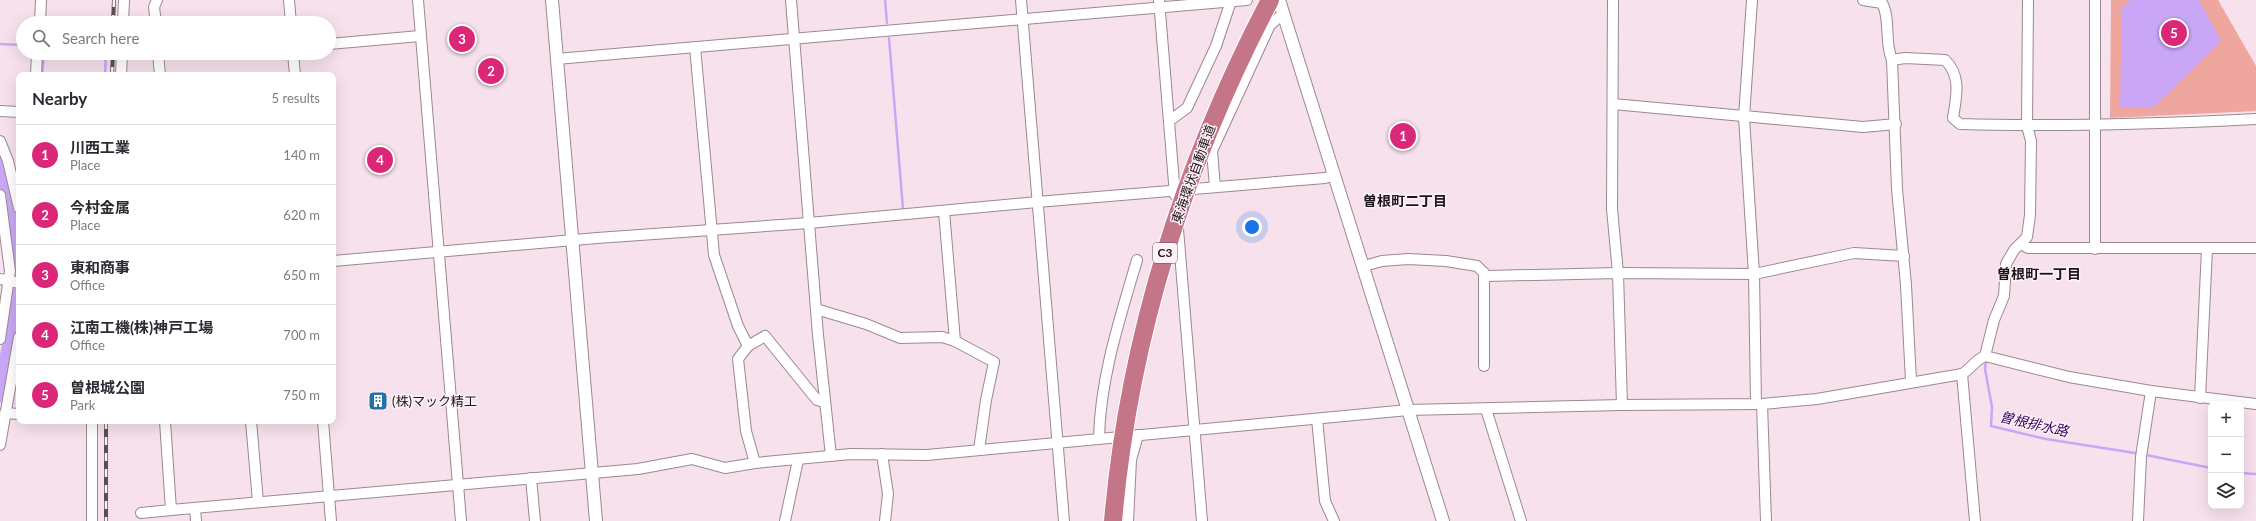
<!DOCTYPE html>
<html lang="en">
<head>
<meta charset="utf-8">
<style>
  :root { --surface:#fff; --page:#f2f2f3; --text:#2b2b33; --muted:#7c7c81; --line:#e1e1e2; --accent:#db2777 }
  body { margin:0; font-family:Lato,"Noto Sans JP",sans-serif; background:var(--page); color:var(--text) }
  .controls { position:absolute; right:12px; bottom:12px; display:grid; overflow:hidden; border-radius:8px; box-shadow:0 4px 16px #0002 }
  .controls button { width:36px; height:36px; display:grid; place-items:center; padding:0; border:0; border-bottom:1px solid var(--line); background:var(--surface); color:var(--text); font:20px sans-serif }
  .you { position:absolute; left:1252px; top:227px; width:14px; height:14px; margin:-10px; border:3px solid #fff; border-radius:50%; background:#1a73e8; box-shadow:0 0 0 6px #1a73e833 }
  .badge { display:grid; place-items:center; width:26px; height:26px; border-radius:50%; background:var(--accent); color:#fff; font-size:13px; font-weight:700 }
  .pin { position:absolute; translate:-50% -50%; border:2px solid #fff; box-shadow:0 1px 4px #0006 }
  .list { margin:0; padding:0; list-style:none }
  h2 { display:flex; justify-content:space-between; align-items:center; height:52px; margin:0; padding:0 16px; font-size:17px }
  h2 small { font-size:13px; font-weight:400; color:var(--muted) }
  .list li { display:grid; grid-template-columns:26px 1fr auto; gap:12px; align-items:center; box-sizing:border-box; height:60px; padding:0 16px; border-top:1px solid var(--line) }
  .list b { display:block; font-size:15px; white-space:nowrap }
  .list p { margin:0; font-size:13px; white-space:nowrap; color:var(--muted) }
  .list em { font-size:13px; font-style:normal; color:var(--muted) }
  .icon { flex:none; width:22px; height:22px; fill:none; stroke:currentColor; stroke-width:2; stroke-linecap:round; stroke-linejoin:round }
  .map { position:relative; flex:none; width:2256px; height:521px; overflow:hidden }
  .search { position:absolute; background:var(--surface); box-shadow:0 4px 16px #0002; left:16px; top:16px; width:320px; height:44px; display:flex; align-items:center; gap:10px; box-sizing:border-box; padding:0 14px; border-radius:22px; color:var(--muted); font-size:15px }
  .panel { position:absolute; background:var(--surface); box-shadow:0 4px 16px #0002; left:16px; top:72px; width:320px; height:352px; border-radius:8px }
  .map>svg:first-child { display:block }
</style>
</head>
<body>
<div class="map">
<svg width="2256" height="521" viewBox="0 0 2256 521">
  <rect width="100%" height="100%" fill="#f6e1ec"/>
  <polygon fill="#eea69e" points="2111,0 2218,0 2256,66 2256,111 2110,118"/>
  <polygon fill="#c9a7f6" points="2130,0 2199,0 2221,41 2153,108 2120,108 2122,8"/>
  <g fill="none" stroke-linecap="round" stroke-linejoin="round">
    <g stroke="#c9a7f6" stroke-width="2.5">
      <polyline points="885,0 887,23"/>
      <polyline points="889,38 903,209"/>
      <polyline points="0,44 23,45"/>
      <polyline points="42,75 44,53"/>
      <polyline points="105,75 106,53"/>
      <polyline points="1986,361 1985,369 1992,407 1991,426 2046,439 2135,453"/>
      <polyline points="2146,455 2211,468"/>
      <polyline points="2241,473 2256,474"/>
    </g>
    <path stroke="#c9a7f6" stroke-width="15" d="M0 164C7 186 14 209 17 232 25 283 9 344 0 395"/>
    <defs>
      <g id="minor">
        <polyline points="289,0 291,23"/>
        <polyline points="418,0 461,521"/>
        <polyline points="791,0 818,335 831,456"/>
        <polyline points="1021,0 1064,521"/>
        <polyline points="1159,0 1175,195"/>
        <polyline points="1613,0 1612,209 1618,273 1622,405"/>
        <polyline points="1752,0 1744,117 1754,274 1756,404"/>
        <path d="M1863 0 1882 3C1891 19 1884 42 1892 60L1897 189 1906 285 1911 381"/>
        <polyline points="40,23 41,0"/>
        <polyline points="123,23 124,0"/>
        <polyline points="156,23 154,7 157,0"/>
        <polyline points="329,44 420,36"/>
        <polyline points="695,47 714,255 738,326 748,346 765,336 817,400 824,402"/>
        <polyline points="158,53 160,75"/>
        <polyline points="293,53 295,75"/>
        <polyline points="556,59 1247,0"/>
        <path d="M1892 60 1905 58 1945 60C1962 76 1956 98 1953 118L1960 124C2059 127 2157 124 2256 119"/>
        <polyline points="36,75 37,53"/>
        <polyline points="121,75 122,53"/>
        <polyline points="1613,104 1863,127 1896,124"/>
        <polyline points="0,111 19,112"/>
        <polyline points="1169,121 1187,108 1216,46 1231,1"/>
        <polyline points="0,141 8,161 19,208"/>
        <polyline points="1215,187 1212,151 1270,25 1283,14"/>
        <polyline points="0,195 10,271 0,339"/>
        <polyline points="944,211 955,341 994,362 986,400 979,450"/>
        <polyline points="1178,229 1202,521"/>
        <polyline points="2021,244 2028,248 2256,248"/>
        <polyline points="2095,249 2095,0"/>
        <polyline points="333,261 597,238 809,223 1037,202 1325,178 1335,175"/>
        <polyline points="1364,266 1382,261 1408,259 1446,261 1477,266 1487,276 1618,273 1754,274 1854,253 1904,256"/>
        <polyline points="0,279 19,283"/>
        <polyline points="816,309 866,324 900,338 942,337 955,341"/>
        <polyline points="748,346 738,359 746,431 755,463"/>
        <polyline points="1985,356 1994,320 2004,296 2006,264 2014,250 2027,237 2030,215 2031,141 2027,126 2028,0"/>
        <polyline points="1484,366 1484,273"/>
        <polyline points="1962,374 1975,521"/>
        <polyline points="2200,398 2207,249"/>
        <polyline points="1762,404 1766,521"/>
        <polyline points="1486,409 1521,521"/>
        <polyline points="5,413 19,414"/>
        <polyline points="1317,419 1325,501 1334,521"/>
        <polyline points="92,421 92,521"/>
        <path d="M165 421 171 510 638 469 692 459 725 468 755 463 851 454 927 455 1408 410 1622 405 1762 404 1817 399 1962 374C1971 369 1975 360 1985 356L2069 377 2151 391 2256 404"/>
        <polyline points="251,421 258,502"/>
        <polyline points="323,421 331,521"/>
        <path d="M1099 439C1100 378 1120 318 1137 260"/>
        <polyline points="0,445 19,337"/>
        <polyline points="882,454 888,494 885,521"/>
        <polyline points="531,478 535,521"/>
        <polyline points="195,508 196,521"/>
        <polyline points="141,513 171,510"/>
        <polyline points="785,521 798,460"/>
        <polyline points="1128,521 1131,460 1138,435"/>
        <polyline points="2138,521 2141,457 2151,391"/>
      </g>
      <g id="tertiary">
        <polyline points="552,0 596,521"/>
        <polyline points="1279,0 1443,521"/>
      </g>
    </defs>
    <use href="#minor" stroke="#9b8892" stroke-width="12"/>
    <use href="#tertiary" stroke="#9b8892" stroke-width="14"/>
    <use href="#minor" stroke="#fff" stroke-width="10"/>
    <use href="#tertiary" stroke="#fff" stroke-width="12"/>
    <defs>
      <g id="rail">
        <polyline points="113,23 114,0"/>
        <polyline points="112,75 113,53"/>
        <polyline points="106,421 106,521"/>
      </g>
    </defs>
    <use href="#rail" stroke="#5a4f55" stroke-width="4"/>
    <use href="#rail" stroke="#fef1f8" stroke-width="2.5" stroke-dasharray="8" stroke-linecap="butt"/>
    <defs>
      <path id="motorway-bridge" d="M1113 521C1129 338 1185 162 1270 0"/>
    </defs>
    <use href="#motorway-bridge" stroke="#fff" stroke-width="20" stroke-linecap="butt"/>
    <use href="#motorway-bridge" stroke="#c47688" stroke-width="18"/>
  </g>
  <defs>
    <symbol id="building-square" viewBox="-11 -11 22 22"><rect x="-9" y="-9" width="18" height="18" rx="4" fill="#2370a3" stroke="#fef1f8"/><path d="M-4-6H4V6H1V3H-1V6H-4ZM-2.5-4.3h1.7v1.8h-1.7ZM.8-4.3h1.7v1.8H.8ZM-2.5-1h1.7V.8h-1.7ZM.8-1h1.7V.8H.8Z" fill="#fff"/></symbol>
  </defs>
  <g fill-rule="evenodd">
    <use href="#building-square" x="367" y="390" width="22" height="22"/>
  </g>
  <g text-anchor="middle" stroke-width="3" stroke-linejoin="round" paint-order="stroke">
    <rect fill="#fef1f8" stroke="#60575c" stroke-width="1" x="1153" y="243" width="24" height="20" rx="3"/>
    <g font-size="12" font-weight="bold" fill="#1c1519">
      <text x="1165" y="257">C3</text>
    </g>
    <g font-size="13" fill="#1c1519" stroke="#fef1f8">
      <text transform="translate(1193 174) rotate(-70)" y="5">東海環状自動車道</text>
    </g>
    <g font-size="13" fill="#1c1519" stroke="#fef1f8" text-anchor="start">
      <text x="392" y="406">(株)マック精工</text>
    </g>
    <g font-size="14" font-weight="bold" fill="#1c1519" stroke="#fef1f8">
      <text x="1405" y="206">曽根町二丁目</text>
      <text x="2039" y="279">曽根町一丁目</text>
    </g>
    <g font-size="14" font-style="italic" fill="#3c0565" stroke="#fef1f8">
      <text transform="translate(2034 424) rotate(13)" y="5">曽根排水路</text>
    </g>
  </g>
</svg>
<div class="controls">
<button>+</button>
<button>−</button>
<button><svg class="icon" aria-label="layers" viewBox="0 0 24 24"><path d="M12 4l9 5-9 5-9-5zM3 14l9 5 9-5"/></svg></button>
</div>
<div class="you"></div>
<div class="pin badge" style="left:1403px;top:136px">1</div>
<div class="pin badge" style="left:491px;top:71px">2</div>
<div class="pin badge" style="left:462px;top:39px">3</div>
<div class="pin badge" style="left:380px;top:160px">4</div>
<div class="pin badge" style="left:2174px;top:33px">5</div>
<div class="search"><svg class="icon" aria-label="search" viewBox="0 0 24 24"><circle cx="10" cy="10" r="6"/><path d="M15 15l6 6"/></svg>Search here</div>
<section class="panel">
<h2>Nearby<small>5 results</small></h2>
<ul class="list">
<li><span class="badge">1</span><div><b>川西工業</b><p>Place</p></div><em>140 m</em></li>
<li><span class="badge">2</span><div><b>今村金属</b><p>Place</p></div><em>620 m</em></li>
<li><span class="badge">3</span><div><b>東和商事</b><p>Office</p></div><em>650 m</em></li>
<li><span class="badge">4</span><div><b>江南工機(株)神戸工場</b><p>Office</p></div><em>700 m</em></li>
<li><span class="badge">5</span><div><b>曽根城公園</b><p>Park</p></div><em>750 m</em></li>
</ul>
</section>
</div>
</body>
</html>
